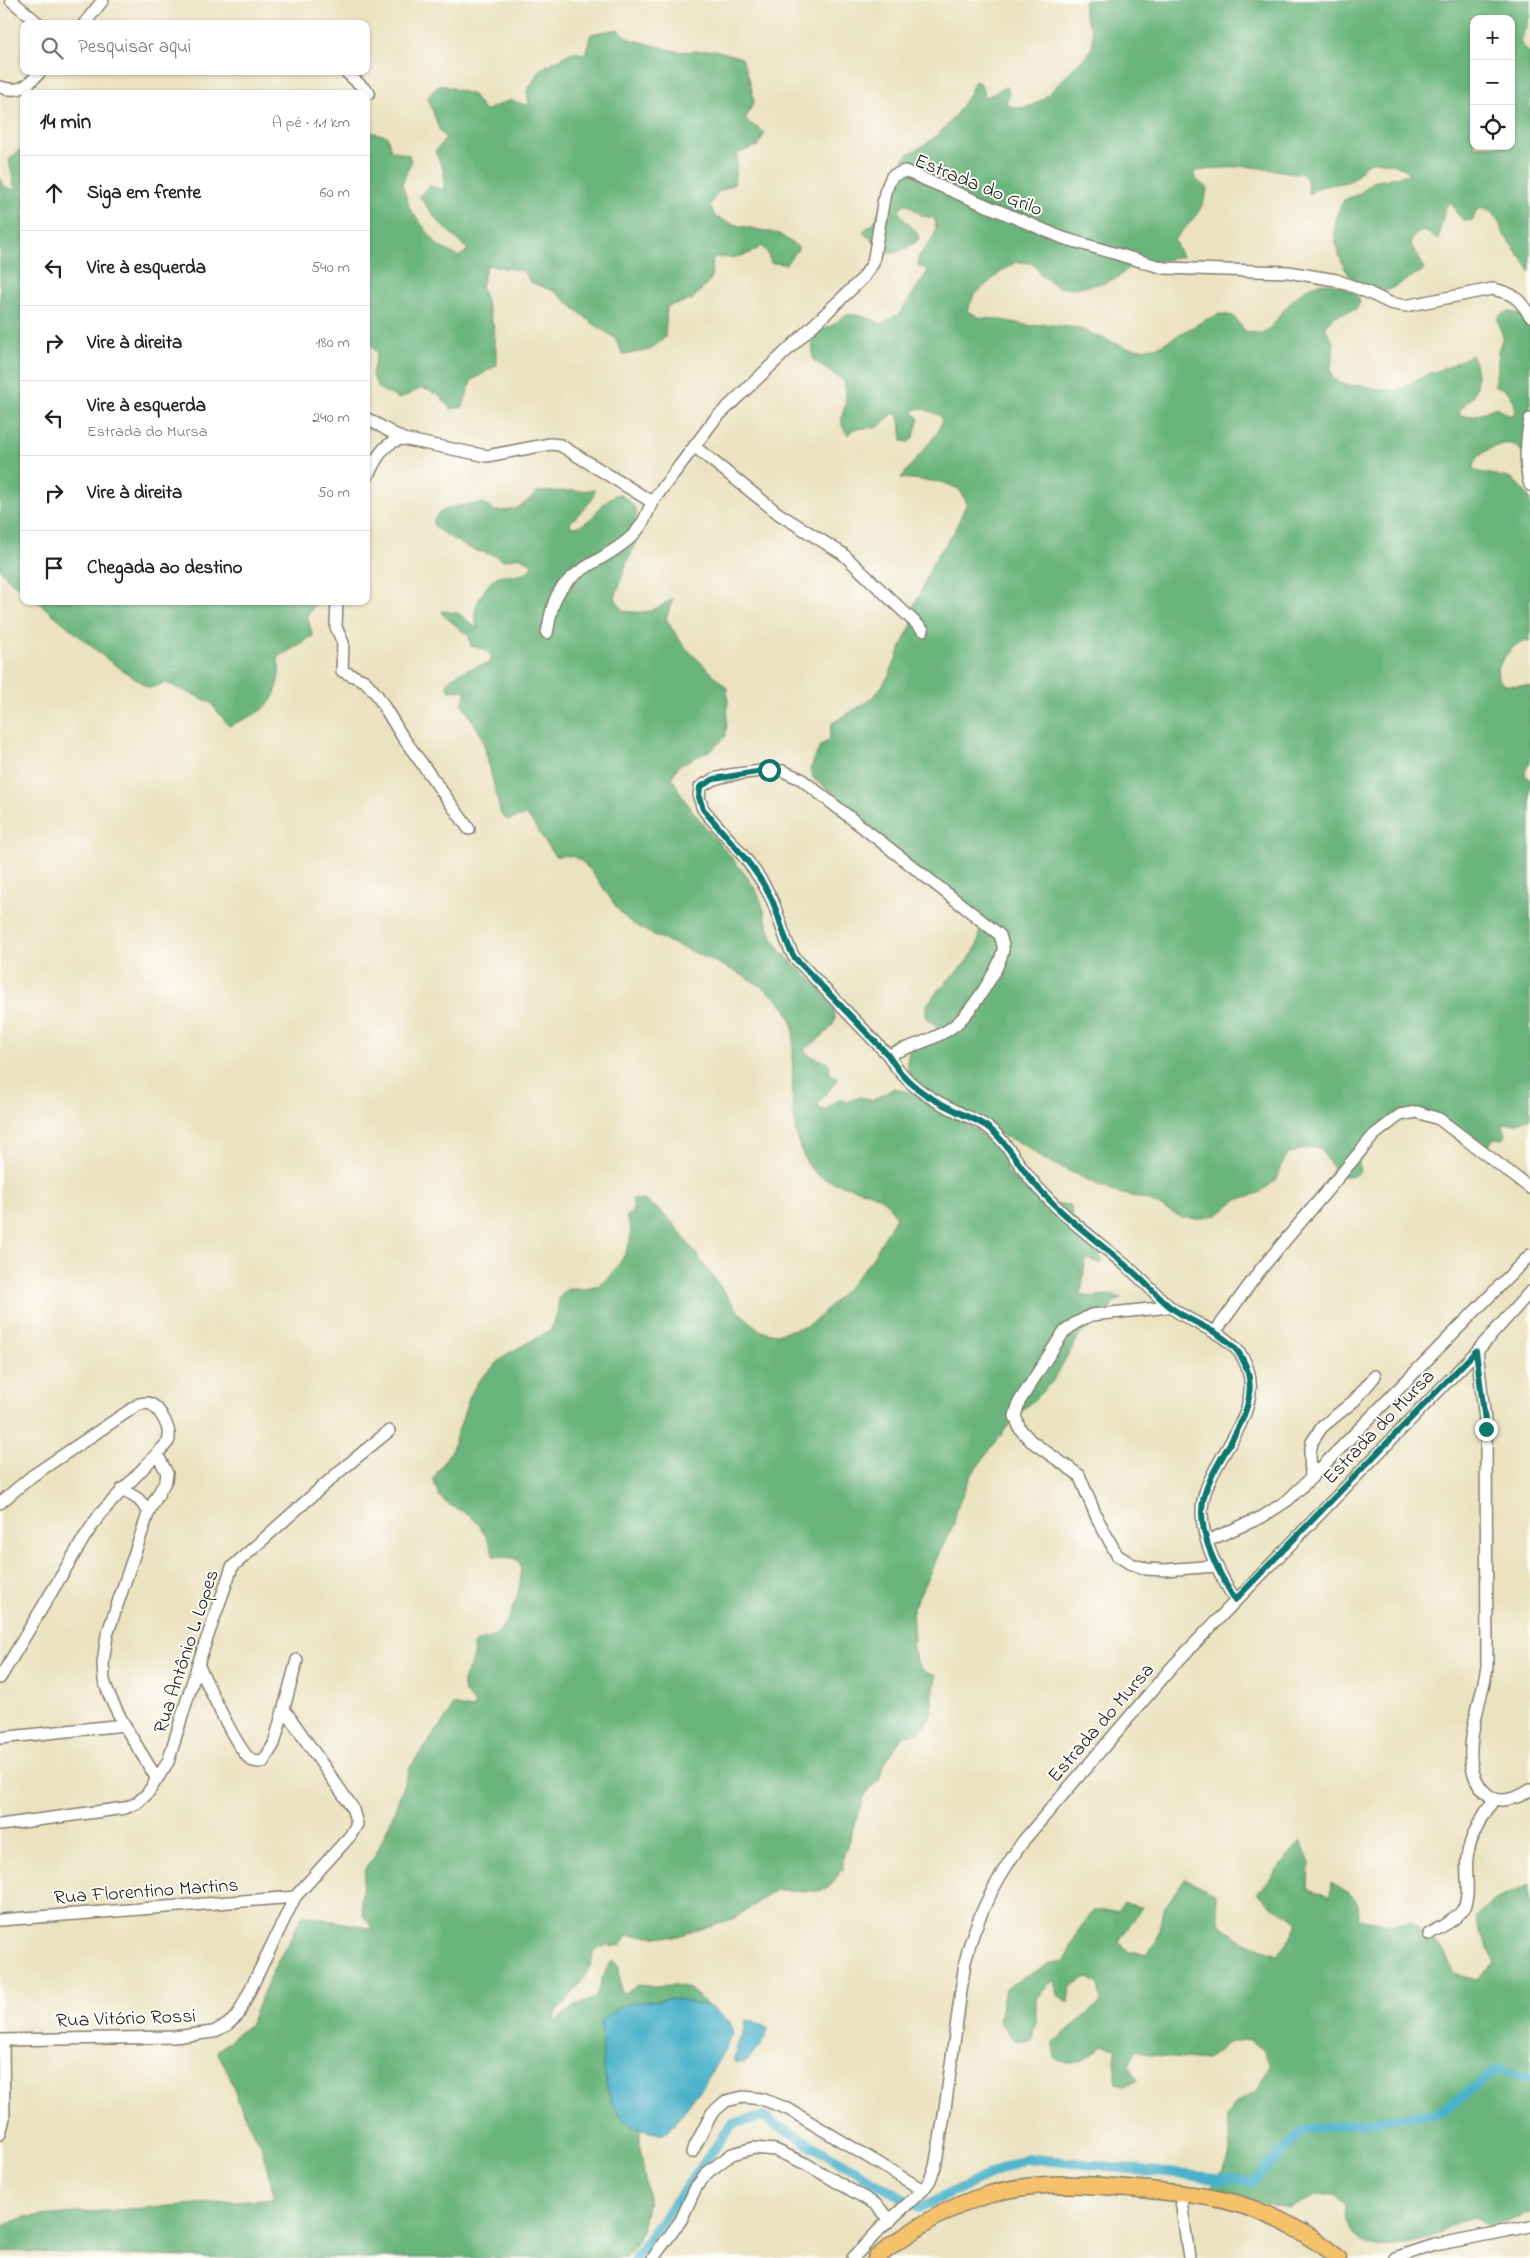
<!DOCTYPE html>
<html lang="pt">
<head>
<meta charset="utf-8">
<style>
  :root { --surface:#fff; --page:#f2f2f2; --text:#222; --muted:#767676; --line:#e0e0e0 }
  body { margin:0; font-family:"Indie Flower",sans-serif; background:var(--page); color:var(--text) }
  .controls { position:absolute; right:15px; top:15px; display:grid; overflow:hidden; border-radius:10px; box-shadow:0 1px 4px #0004 }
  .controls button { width:45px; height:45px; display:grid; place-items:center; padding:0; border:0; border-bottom:1px solid var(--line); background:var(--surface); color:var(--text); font:25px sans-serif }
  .stop { position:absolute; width:15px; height:15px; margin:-11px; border:4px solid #0f766e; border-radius:50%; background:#fff }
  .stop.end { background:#0f766e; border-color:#fff; box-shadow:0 1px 5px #0008 }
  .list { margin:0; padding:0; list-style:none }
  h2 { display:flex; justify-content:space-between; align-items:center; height:65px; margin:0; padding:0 20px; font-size:21px }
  h2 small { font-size:16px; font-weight:400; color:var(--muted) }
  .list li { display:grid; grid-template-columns:32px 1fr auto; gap:15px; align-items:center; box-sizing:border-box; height:75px; padding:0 20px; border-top:1px solid var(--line) }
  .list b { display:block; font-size:19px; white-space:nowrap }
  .list p { margin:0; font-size:16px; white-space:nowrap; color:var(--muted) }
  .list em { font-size:16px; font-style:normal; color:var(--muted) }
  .icon { flex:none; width:28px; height:28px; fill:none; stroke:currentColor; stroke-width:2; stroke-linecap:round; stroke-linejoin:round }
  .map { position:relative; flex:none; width:1530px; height:2258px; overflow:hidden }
  .search { position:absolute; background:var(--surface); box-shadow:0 1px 4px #0004; left:20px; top:20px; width:350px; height:55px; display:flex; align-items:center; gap:12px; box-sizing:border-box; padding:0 18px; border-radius:10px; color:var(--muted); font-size:19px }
  .panel { position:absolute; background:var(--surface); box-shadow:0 1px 4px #0004; left:20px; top:90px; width:350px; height:515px; border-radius:10px }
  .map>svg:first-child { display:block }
</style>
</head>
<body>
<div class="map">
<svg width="1530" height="2258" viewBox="0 0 1530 2258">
  <rect width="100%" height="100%" fill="#fdfcf7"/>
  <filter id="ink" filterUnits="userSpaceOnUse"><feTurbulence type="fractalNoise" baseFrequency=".02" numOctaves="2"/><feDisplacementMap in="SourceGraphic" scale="10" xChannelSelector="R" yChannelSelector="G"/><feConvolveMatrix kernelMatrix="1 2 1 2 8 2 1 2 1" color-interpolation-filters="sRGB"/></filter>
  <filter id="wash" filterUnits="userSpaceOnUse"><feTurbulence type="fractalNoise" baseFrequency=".0096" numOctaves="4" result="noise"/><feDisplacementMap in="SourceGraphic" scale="20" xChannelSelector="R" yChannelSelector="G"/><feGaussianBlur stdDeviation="1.12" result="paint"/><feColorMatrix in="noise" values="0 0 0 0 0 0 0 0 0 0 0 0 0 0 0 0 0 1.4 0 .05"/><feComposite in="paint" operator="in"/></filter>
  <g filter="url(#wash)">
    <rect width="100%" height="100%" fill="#ebe2c0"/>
    <g fill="#6bb57d" stroke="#44684c" fill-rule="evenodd">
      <path d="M1086 0H1530V16L1520 42 1530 54V272C1524 259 1515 251 1507 239 1497 226 1502 212 1480 208L1476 211 1473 220 1465 221 1457 214 1451 201 1445 208 1438 240 1430 234 1423 231 1416 234 1411 240V245L1424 267 1422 271C1412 276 1391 291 1380 292 1351 295 1334 253 1335 229 1335 218 1338 210 1344 200L1359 194 1373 182 1409 174 1407 170C1394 165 1375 155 1363 167 1359 172 1356 179 1349 181 1332 187 1324 182 1309 194L1307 179 1302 174 1245 166 1194 171C1193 179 1200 183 1207 187 1207 207 1187 226 1174 240L1182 257 1130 266 1119 277 1104 283 1074 288 1058 287 1043 277 1032 263 1016 262 1002 271 974 295 967 311 981 318 997 319 1030 326 1045 324 1077 328 1127 348 1143 349 1159 346 1205 320 1220 314 1233 316 1245 331 1262 334C1272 329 1276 320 1283 311 1299 292 1316 275 1343 287 1350 291 1357 293 1360 302L1356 309 1335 316 1326 324C1325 332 1331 335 1333 342 1336 355 1327 364 1333 379L1348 386 1362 385 1376 389 1397 391 1430 373 1446 368 1471 355C1478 366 1479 384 1473 395 1468 403 1461 405 1459 415L1473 416 1497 407 1510 416 1514 414C1517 400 1508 388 1495 386L1494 384 1498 367V351L1503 337 1497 318C1508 307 1518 314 1530 319V458C1524 455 1520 448 1514 445 1502 439 1475 454 1473 467L1476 471 1513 479 1530 498V641C1514 640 1504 657 1497 670L1498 678 1505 685 1530 686V764L1526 768 1525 776 1530 778V1118L1518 1123 1503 1124 1505 1136 1502 1139 1493 1138 1489 1147 1467 1144 1420 1115 1384 1122 1358 1163 1360 1171C1341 1189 1330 1162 1320 1148 1308 1146 1297 1151 1286 1155L1277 1179 1259 1193 1236 1200 1219 1214 1199 1219 1183 1218 1148 1200 1111 1191 1044 1159 1023 1144 952 1115C967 1124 996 1142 1004 1157 1007 1163 1004 1170 1010 1175 1020 1185 1038 1199 1052 1203 1059 1206 1065 1203 1071 1206 1072 1232 1092 1240 1103 1261L1101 1264 1089 1259 1085 1261 1081 1295C1094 1300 1108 1291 1121 1298L1112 1304 1108 1316 1087 1328 1079 1336 1052 1382 1011 1422 980 1463 970 1477 957 1508 954 1523 912 1610 914 1641 912 1645C918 1663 916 1672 936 1675L930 1718 919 1732 902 1737 885 1763 880 1780 871 1787 864 1797 843 1857V1869L828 1888 818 1891 776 1890 733 1919 675 1937 629 1935 626 1937 622 1945 601 1946 595 1950C590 1976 572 1993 556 2013L554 2018 556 2021 573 2007 595 1998C601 1986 603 1969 613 1961L619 1966 621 1993 628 1992 638 1985C673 1990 678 1973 708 2006L640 2129V2147L648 2199 642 2230 635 2245 626 2258H225L0 2251V2227L25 2217 275 2198 261 2146 238 2101 229 2074 217 2051 250 2024 273 1970 303 1915 374 1929 364 1917 361 1899 365 1869 375 1856 392 1818 410 1767 449 1714 452 1705 471 1709 475 1706C473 1698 464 1696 463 1686 462 1675 470 1670 473 1660 474 1656 473 1649 473 1645 479 1638 487 1641 494 1636 511 1624 526 1582 519 1561L513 1558 493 1556C491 1542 480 1521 467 1514 457 1508 448 1506 440 1497 437 1492 435 1484 433 1479L452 1449 470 1396 479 1380 507 1354 551 1330 557 1314 559 1298 567 1289C575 1289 586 1290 594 1287 611 1282 632 1249 631 1231 631 1227 627 1221 626 1217 633 1212 635 1209 632 1199L643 1200 658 1209 673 1223 738 1311 761 1331 776 1334 807 1326 819 1317 852 1283 872 1259 896 1217C893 1213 891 1207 888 1204 870 1185 826 1189 810 1167 788 1136 793 1089 793 1053 793 1043 795 1029 791 1019 773 974 673 950 632 923 610 908 592 858 570 856 565 855 560 856 555 856 544 842 538 828 526 815L508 820 501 815 482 736 462 704 467 690 450 691 447 686C449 672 477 667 489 663L492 657 486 650 471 646 469 636 443 615 442 611 458 613 477 628C477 623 475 617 475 612 475 604 489 580 498 576 510 572 528 580 532 564L521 557 503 560C489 551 482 554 469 548 458 543 447 535 437 529L433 524C436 504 468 506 484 503L494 511C516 511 521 508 537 492L595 490 592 500 570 523 571 527C593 528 600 499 618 494 643 507 637 516 629 539L636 544 626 564 615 598 623 611C648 614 653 612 673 598L666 619 683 645 727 688 728 700 726 736 713 749 679 765 672 777C691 819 729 849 754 887 766 906 765 929 778 947 792 967 834 992 835 1018 835 1029 812 1044 804 1050L808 1055 829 1063 830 1074 838 1079 819 1102 818 1108 825 1110 840 1099 847 1102 860 1097 873 1100 894 1088 928 1099C913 1081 904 1076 909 1051L937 1031V1027L926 1017V1006C932 998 939 989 946 982 963 965 984 950 979 923L851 816 837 796 814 779 810 770 820 746 829 740 832 723C848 713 867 705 879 690 895 671 899 645 912 625L909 614 919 596 933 562 953 534 967 503 959 489 942 482 901 478 938 432 942 420 939 415 921 408 912 411 919 419 914 436 909 442 902 441 900 419 894 413 878 427 853 429 848 435C835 420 846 412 846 397 846 392 845 386 844 381L814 361C812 353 811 335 818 330 823 327 829 328 833 325 838 322 841 317 846 315 855 313 873 319 881 324L899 314 927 273 926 268 919 267 918 257C927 246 941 233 934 218L923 216 907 204 902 205 899 211C902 222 917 227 919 239 910 247 896 255 884 253L878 244 863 233 864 230 874 223 892 182 904 164 903 159C910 151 918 150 926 144 947 129 965 105 975 81L981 84 985 97C995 95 998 88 1007 87L1009 93 1006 104C1032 120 1058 84 1074 67 1080 61 1090 54 1092 47 1098 25 1077 17 1086 0ZM1474 19H1511V146H1474Z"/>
      <path d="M618 29 629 39 680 52 715 50 742 58 749 78 754 101 745 120 765 133 758 146 738 153 734 184 717 193 710 205 715 217 736 225 779 234 799 248 786 264 771 263 767 252 761 246C750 257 729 259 713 257L711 279 692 300 667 306 665 337 650 350 623 355 615 338 591 322 554 291 530 282 523 271 487 265 481 285 494 328 497 365 471 381 463 407 451 409 439 395 422 388 399 399 378 388 372 375 377 353 366 338V138L371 132 387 136 391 150 409 155 411 162 402 184 410 209 438 246 459 257 468 250 438 221 419 196 429 186 444 190V171L435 151 446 139 439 129 428 97 440 84 473 95 484 111 510 100 529 106 527 91 541 69 572 52 585 54 591 34Z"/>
      <polygon points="24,145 24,591 7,578 0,568 0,177 3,186 15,190 9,160"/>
      <path d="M37 601H317L307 616 313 636 277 658C280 668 280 671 278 681 275 710 252 715 229 726L210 702 192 694 166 683 149 688 108 660Z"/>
      <path d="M1301 1841 1310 1864 1309 1889 1330 1897 1331 1882 1348 1892 1357 1901 1358 1919 1391 1925 1410 1922 1444 1951 1454 1974 1478 1980 1495 1962 1479 1931 1475 1918 1494 1900 1530 1885V2213L1490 2228 1474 2217C1466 2220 1458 2222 1452 2225 1447 2227 1444 2232 1439 2234 1399 2251 1343 2258 1346 2205L1334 2194 1317 2196 1290 2208 1210 2187C1235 2158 1231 2152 1227 2116L1236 2103 1256 2092 1270 2065 1263 2050 1249 2039 1228 2043 1206 2060 1151 2055 1137 2049 1129 2065 1138 2081 1124 2085 1117 2083 1114 2060 1117 2048 1104 2045C1087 2057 1076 2071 1055 2058L1054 2042 1101 2002 1098 1984 1087 1977 1070 1986 1068 2003 1057 1995 1054 1980 1036 1998V2022L1031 2041 1014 2040 999 2021 1005 1988 1051 1963 1064 1961 1078 1931 1093 1911H1117L1124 1903 1142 1907 1119 1941 1129 1952 1145 1954 1156 1943 1163 1910 1185 1878 1215 1894 1220 1924 1242 1941 1278 1954 1293 1935 1299 1921 1268 1903 1258 1894Z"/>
    </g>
    <g fill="#4ab1c9" stroke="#336672">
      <path d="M677 1999 709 2006 730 2022 733 2035 704 2085 668 2132C659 2135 652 2132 642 2130 599 2118 604 2057 601 2021L623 2005 647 2001Z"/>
      <path d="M746 2020 754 2021 769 2029 759 2049 744 2063 734 2062C733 2050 744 2034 746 2020Z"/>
    </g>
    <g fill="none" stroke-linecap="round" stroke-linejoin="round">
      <polyline stroke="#4ab1c9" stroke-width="10" points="635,2258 733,2123 763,2117 919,2208 1026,2158 1253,2182 1303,2130 1439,2113 1497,2070 1530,2078"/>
    </g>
  </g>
  <g filter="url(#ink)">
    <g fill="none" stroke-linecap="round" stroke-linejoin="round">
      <defs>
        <g id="minor">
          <polyline points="11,0 39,24"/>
          <polyline points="84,24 103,0"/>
          <polyline points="345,71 369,93"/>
          <path d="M0 87C21 94 28 85 41 71"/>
          <polyline points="366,418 403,439"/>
          <path d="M1530 419C1526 439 1524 466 1530 485"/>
          <polyline points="695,447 779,514 843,554 923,630"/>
          <path d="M366 478C376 462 382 441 403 439L487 456 550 444 560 445 652 502 715 419 863 278 873 263 885 192 892 176 905 171 1063 238 1164 268 1288 272 1336 280 1367 292 1390 303 1405 306 1492 289C1513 293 1519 298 1530 316"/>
          <polyline points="337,601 336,627 343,643 342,671 365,681 377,695 402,736 469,829"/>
          <path d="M547 633C550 619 552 601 561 589 579 565 611 557 632 536 642 527 647 514 652 502"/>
          <path d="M888 1055C910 1046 936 1040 955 1025 971 1012 999 970 1003 950 1004 945 1001 940 1000 935L801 779 783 771 769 770 729 775 714 779 700 787 699 797 703 809C725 836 753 863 769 894 780 914 782 937 794 957L888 1055C906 1084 926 1097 956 1111 967 1117 980 1121 990 1129 1010 1145 1022 1172 1040 1190 1067 1220 1100 1243 1131 1270 1144 1281 1156 1295 1169 1306 1192 1325 1227 1331 1243 1358 1271 1409 1211 1456 1203 1501 1197 1534 1219 1573 1235 1600"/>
          <polyline points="1170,1307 1091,1315 1074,1324 1063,1333 1019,1402 1015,1416 1020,1429 1031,1441 1079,1475 1097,1518 1117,1555 1131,1564 1147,1569 1164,1570 1216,1566"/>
          <polyline points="1215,1332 1261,1269 1374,1135 1400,1115 1417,1112 1439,1119 1530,1188"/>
          <path d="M1477 1351 1486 1429 1487 1667C1482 1704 1451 1770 1491 1797 1502 1804 1520 1797 1530 1790"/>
          <polyline points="1311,1478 1530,1255"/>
          <polyline points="122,1489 138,1499 149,1511 107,1635 103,1663 104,1681 110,1697 124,1725 157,1779"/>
          <path d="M0 1503 32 1476 139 1404C140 1404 146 1403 147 1403 159 1404 173 1432 168 1442L100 1514 84 1538 0 1678"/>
          <polyline points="149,1511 166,1480 167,1473 157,1454"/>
          <polyline points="1207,1541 1262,1517 1288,1500 1311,1478 1310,1454 1312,1442 1322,1427 1355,1400 1375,1376"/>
          <path d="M198 1664C207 1683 237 1750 251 1760 255 1762 258 1762 263 1762L274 1744 297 1660"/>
          <polyline points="0,1738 124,1725"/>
          <polyline points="0,1825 125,1808 137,1803 147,1794 168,1762 198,1664 232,1567 340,1471 389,1431"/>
          <polyline points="0,1920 295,1897"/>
          <path d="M1429 1934C1440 1927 1457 1920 1463 1909 1471 1895 1465 1873 1467 1858 1470 1835 1482 1818 1494 1799"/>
          <polyline points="0,2040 174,2037 213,2032 227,2025 238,2015 295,1897 350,1836 357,1824 352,1807 284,1709"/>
          <polyline points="0,2134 4,2118 3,2040"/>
          <polyline points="692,2152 712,2113 726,2101 743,2097 762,2099 788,2109 923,2190"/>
          <polyline points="1180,2193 1189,2258"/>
          <polyline points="653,2258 681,2220 696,2187 708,2172 732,2154 754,2148 775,2150 806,2164 875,2204 891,2220"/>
          <path d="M853 2258 879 2230 923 2190 930 2180 935 2167 944 2116 965 1962C975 1919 998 1876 1024 1840L1173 1666 1477 1351 1530 1292"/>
          <polyline points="1395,2258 1435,2245 1530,2226"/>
        </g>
        <path id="primary" d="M876 2258C908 2232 947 2207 987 2195 1040 2179 1095 2185 1149 2190 1176 2193 1205 2195 1231 2202 1271 2213 1307 2232 1338 2258"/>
      </defs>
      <use href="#minor" stroke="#847f6e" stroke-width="14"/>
      <use href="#primary" stroke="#847f6e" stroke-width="19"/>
      <use href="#minor" stroke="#fff" stroke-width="11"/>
      <use href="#primary" stroke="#f5c16b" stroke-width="16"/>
    </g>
  </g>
  <g fill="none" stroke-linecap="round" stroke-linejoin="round" filter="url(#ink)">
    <path stroke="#0f766e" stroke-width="6" d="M769 770 714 779 700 787 699 797 703 809C725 836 753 863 769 894 780 914 782 937 794 957L888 1055C906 1084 926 1097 956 1111 967 1117 980 1121 990 1129 1010 1145 1022 1172 1040 1190 1067 1220 1100 1243 1131 1270 1144 1281 1156 1295 1169 1306 1192 1325 1227 1331 1242 1358 1271 1409 1211 1456 1203 1501 1197 1534 1219 1573 1235 1600L1476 1351 1486 1429"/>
  </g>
  <g text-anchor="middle" stroke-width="4" stroke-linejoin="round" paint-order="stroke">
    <g font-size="20" fill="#1c1c1c" stroke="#fdfcf7">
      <text transform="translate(979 184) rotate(22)" y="7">Estrada do Grilo</text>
      <text transform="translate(1378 1426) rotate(-46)" y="7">Estrada do Mursa</text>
      <text transform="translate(185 1651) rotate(-72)" y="7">Rua Antônio L. Lopes</text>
      <text transform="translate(1100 1722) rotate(-49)" y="7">Estrada do Mursa</text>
      <text transform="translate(146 1890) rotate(-4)" y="7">Rua Florentino Martins</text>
      <text transform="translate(126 2017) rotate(-2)" y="7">Rua Vitório Rossi</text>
    </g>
  </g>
</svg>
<div class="controls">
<button>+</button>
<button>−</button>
<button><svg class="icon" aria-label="locate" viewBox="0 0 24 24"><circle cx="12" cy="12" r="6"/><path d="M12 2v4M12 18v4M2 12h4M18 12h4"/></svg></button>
</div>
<div class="stop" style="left:769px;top:770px"></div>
<div class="stop end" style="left:1486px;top:1429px"></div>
<div class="search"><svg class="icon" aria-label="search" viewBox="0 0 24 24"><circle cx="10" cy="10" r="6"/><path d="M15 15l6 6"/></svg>Pesquisar aqui</div>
<section class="panel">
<h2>14 min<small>A pé · 1.1 km</small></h2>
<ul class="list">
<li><svg class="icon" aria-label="ahead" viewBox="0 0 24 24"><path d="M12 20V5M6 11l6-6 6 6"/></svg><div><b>Siga em frente</b></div><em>60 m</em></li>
<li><svg class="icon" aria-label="left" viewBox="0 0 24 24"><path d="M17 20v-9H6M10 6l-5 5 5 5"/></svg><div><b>Vire à esquerda</b></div><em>540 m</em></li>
<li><svg class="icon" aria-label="right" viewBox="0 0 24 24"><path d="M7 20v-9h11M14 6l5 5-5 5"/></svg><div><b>Vire à direita</b></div><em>180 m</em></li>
<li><svg class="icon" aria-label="left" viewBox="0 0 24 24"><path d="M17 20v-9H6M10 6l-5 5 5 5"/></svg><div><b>Vire à esquerda</b><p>Estrada do Mursa</p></div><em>240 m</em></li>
<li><svg class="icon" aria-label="right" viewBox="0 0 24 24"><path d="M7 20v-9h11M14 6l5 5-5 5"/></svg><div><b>Vire à direita</b></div><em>50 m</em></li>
<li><svg class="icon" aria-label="arrive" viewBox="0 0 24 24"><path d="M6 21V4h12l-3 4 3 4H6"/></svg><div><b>Chegada ao destino</b></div></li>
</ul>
</section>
</div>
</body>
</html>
